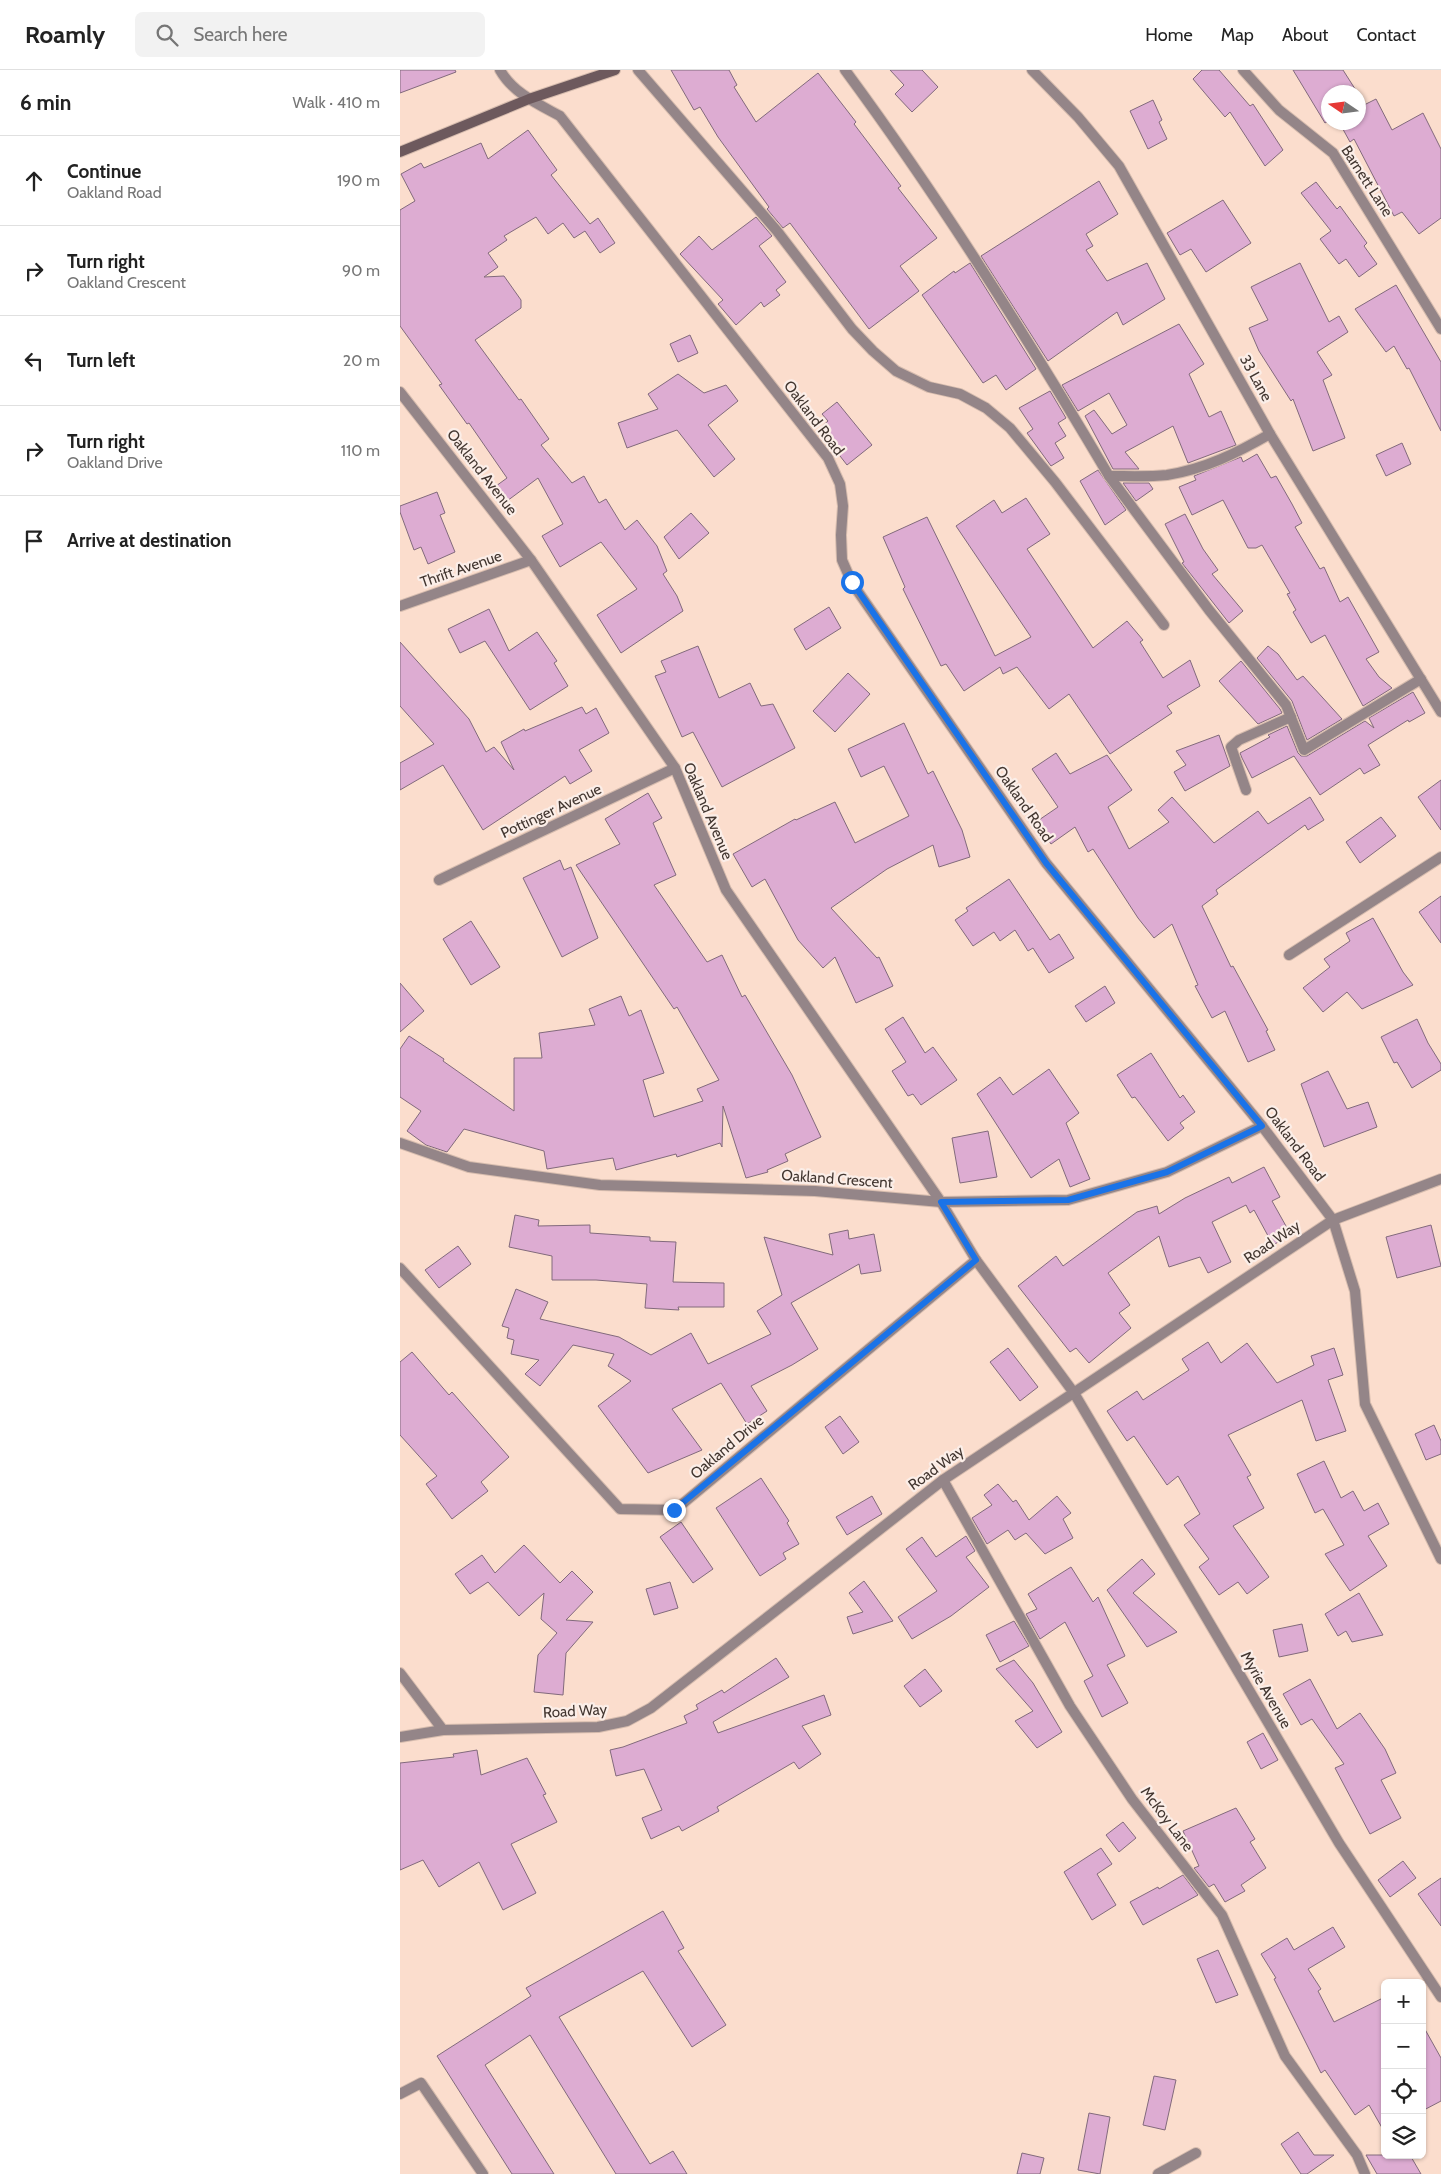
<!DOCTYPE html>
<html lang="en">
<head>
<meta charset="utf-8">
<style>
  :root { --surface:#fff; --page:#f2f2f2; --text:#222; --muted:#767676; --line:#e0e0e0 }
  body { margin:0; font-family:Cabin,sans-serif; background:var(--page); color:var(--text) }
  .controls { position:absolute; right:15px; bottom:15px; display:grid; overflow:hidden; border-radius:8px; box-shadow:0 1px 4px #0004 }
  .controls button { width:45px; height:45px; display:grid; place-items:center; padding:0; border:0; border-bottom:1px solid var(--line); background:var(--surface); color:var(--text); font:25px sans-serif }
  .compass { position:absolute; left:921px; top:15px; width:45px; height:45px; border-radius:50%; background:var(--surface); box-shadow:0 1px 4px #0004; rotate:283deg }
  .stop { position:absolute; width:15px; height:15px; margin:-11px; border:4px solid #1a73e8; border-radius:50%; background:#fff }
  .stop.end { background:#1a73e8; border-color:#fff; box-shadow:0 1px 5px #0008 }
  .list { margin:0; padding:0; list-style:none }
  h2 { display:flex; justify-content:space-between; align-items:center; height:65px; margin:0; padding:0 20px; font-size:21px }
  h2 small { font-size:16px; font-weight:400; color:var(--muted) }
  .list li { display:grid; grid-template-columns:32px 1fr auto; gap:15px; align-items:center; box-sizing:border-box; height:90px; padding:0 20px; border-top:1px solid var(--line) }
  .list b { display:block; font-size:19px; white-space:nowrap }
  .list p { margin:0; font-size:16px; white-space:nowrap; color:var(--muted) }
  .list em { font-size:16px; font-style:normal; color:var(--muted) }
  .icon { flex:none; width:28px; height:28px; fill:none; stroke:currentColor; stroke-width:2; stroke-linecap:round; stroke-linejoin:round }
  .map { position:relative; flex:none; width:1041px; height:2104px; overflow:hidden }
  header { display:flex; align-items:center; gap:30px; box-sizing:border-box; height:70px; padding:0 25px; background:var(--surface); border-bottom:1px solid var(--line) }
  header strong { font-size:24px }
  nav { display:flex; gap:28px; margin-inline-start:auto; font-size:18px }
  .search { width:350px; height:45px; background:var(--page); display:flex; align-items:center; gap:12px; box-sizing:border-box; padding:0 18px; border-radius:8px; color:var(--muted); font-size:19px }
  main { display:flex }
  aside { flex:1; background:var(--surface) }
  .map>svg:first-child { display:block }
</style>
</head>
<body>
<header>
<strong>Roamly</strong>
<div class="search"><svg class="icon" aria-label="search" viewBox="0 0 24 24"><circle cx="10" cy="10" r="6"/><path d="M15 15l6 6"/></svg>Search here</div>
<nav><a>Home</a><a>Map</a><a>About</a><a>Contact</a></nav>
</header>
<main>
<aside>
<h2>6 min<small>Walk · 410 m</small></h2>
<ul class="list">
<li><svg class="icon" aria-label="ahead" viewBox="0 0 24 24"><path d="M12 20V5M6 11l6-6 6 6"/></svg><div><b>Continue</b><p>Oakland Road</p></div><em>190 m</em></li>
<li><svg class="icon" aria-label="right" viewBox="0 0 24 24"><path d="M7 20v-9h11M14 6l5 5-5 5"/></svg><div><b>Turn right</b><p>Oakland Crescent</p></div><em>90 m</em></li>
<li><svg class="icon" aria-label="left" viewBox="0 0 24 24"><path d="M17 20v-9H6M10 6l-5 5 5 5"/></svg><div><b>Turn left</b></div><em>20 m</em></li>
<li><svg class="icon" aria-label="right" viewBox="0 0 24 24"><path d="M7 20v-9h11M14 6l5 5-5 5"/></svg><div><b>Turn right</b><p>Oakland Drive</p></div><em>110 m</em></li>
<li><svg class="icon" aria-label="arrive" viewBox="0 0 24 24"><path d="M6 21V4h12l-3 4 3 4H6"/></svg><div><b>Arrive at destination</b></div></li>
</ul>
</aside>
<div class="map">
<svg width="1041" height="2104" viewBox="0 0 1041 2104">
  <rect width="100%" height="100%" fill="#fbddcd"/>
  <g fill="#ddacd2" stroke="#826a7c">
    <polygon points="0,0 55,0 56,2 0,23"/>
    <polygon points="271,0 329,0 337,15 334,17 356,52 418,3 456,52 454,54 501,116 498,118 537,168 500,196 519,221 469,259 390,153 383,158 367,139 369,137 318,67 300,37 294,40"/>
    <polygon points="490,0 522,0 538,17 512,42 495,24 504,15"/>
    <polygon points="802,0 819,0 850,36 853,34 883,80 865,96 830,42 825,47 793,9"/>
    <polygon points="893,0 943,0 957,22 928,22 928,51 925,53"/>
    <polygon points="958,25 964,35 976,29 992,60 1023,43 1041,79 1041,148 1019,164 1002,142 994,146 954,69 950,72 939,52 958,52"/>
    <polygon points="753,30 762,50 759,52 767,69 748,79 730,41"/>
    <polygon points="128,60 157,100 151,105 190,154 198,148 215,173 200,183 185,161 174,168 163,153 148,164 136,147 104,166 107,170 88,183 98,197 84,207 104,206 121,230 121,238 75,270 119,330 121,329 149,369 141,375 172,413 184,406 199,433 206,429 225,460 237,450 257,476 267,501 263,504 277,526 283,541 221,583 197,545 237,519 201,472 160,497 142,466 163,454 138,408 107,431 96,416 107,408 69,353 67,354 39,315 42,314 0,256 0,140 15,131 1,104 21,93 24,98 81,73 88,89"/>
    <polygon points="699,111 718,144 686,164 693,176 686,180 707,211 747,193 765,229 723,255 717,242 648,291 581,186"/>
    <polygon points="916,112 937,139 940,136 967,173 964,176 977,194 959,207 946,189 939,194 920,169 931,161 901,123"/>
    <polygon points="823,130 851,173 806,202 791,179 780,185 767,163"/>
    <polygon points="356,147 372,166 359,176 386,212 376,220 380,225 364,237 361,232 336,255 318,234 323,230 280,184 299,166 312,180"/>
    <polygon points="570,193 636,299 606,320 596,305 583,313 522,225 554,201 555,203"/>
    <polygon points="900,193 929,252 939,246 948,262 917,282 932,305 923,310 945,368 913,381 893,329 891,331 859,281 849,258 868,250 851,217"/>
    <polygon points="996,215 1041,292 1041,361 1009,298 1007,299 994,276 986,282 955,239"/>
    <polygon points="779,254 804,294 789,304 809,347 821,341 836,375 788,393 773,356 725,382 739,399 713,399 685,346 694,340 712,364 727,355 709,323 678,341 662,315"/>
    <polygon points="290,265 298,283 278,292 270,274"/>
    <polygon points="278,304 304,323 326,315 338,331 308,355 335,389 314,407 277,360 227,378 218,353 258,339 248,324"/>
    <polygon points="650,321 666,348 658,353 666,366 655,373 664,388 651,396 627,363 633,359 619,338"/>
    <polygon points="437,332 472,375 447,395 419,359 428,351 422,344"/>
    <polygon points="1002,373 1011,394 986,406 976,385"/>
    <polygon points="857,384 871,408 876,406 892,434 902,453 895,457 920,499 924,497 940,532 948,527 979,582 966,589 979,607 992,618 963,636 925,565 911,573 893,542 896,540 887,524 890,523 862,475 856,478 848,478 823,430 792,445 779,417 796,410 794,406 841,387 843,392"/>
    <polygon points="698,400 726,440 705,455 680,411"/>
    <polygon points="723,413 749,413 753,419 736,431"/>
    <polygon points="37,422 45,443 40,445 55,482 28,494 21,477 14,480 0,442 0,436"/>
    <polygon points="626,428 650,464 627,479 693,578 727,551 743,570 740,572 763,608 790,590 800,616 767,636 772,643 710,684 669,624 649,639 617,597 603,604 600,597 564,621 546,594 541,596 503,519 505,517 483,467 527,447 595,586 631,567 556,456 594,430 602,443"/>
    <polygon points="291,443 309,463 279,489 264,467"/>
    <polygon points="785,444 803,479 818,500 812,504 843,541 829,553 782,493 784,492 765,454"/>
    <polygon points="429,537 441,558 406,580 394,559"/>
    <polygon points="89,539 109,581 137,562 157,591 154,593 168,616 130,640 85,571 60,583 48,559"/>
    <polygon points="0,572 69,649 86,682 94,677 114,700 101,672 124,659 125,661 182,637 186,644 196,638 209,663 179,680 192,701 170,714 165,706 83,760 43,695 0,720 0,693 34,674 0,636"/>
    <polygon points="298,576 319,628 350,613 361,636 373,634 395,678 322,717 293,662 282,667 255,606 266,602 261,591"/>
    <polygon points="868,576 878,584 897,610 903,606 942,649 907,670 892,631 857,588"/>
    <polygon points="841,591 880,639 882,643 858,654 819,611"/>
    <polygon points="448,603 470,624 435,662 413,641"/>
    <polygon points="1013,622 1025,643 1009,652 1008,650 968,675 980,695 964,704 960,698 920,725 894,686 852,708 842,688 840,683 870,667 868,665 887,656 898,683 901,686 907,686 965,651 974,658 969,648"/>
    <polygon points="504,653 528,704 533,701 562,760 570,787 539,797 533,775 487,799 431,838 477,888 479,887 493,916 456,933 435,887 423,898 398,870 365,809 352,817 333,784 395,749 396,750 435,732 455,773 509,746 484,696 461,707 448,679"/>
    <polygon points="819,665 830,696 785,721 774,702 786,695 776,681"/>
    <polygon points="656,683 670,704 707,685 732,720 708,737 729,779 769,752 758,740 772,727 814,773 858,741 868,754 910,727 924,750 908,760 905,755 816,820 818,824 802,836 831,897 833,896 868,960 866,961 875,980 848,992 825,941 812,948 795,916 798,915 772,854 754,868 738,848 693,779 688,782 675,757 651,774 636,752 658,737 632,699"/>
    <polygon points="1041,710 1041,760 1018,727"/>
    <polygon points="248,723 262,748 253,753 276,805 254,815 307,892 322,885 342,927 345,925 392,1005 421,1067 385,1084 388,1091 367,1100 368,1102 346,1108 323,1036 322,1077 320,1073 277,1087 276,1084 216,1100 213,1088 147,1099 144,1081 64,1059 47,1082 26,1075 7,1061 21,1041 0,1027 0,979 9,966 44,989 43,991 114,1041 114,988 142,988 139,963 195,955 189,939 221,926 229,946 241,940 264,1003 243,1010 254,1047 303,1031 297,1019 319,1010 277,937 274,939 176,795 220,774 205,749"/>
    <polygon points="981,747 996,766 960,793 946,772"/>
    <polygon points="160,790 164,800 171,797 198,868 162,887 123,808"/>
    <polygon points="609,809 650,870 659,864 674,888 649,903 633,878 628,881 615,860 600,871 594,862 573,876 555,850 568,841 566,838"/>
    <polygon points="1041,826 1041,873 1019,842"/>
    <polygon points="973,848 1003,902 1013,915 962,939 947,922 923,942 903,918 930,897 924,889 950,871 946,863"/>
    <polygon points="71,851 100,897 71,915 43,869"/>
    <polygon points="0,913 24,941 0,962"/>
    <polygon points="705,916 715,933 686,952 675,936"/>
    <polygon points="503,947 525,983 533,977 557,1010 521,1035 513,1024 508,1026 492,1001 506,992 485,959"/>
    <polygon points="1017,949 1028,973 1041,994 1041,1000 1012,1018 997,992 994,993 981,967"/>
    <polygon points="751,983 780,1028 783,1025 795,1042 780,1053 784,1058 768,1071 735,1027 732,1028 717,1005"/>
    <polygon points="649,999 679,1043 666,1053 690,1109 670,1117 659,1089 631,1108 577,1024 600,1007 613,1025"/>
    <polygon points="928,1001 947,1039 968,1032 977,1057 924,1077 901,1014"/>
    <polygon points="588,1061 597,1107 560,1113 552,1068"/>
    <polygon points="864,1097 880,1127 872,1131 891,1165 873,1175 854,1140 850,1143 846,1135 812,1152 831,1192 808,1203 800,1187 769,1197 759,1166 708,1203 730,1235 719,1243 731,1258 689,1293 676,1278 670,1282 618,1216 656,1186 663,1196 737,1142 757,1136 759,1144 785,1128 829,1107 832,1113"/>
    <polygon points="115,1145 139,1150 138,1156 190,1155 190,1163 250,1167 250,1171 276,1172 273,1212 324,1213 324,1237 278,1237 279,1240 245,1238 247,1214 196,1210 152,1210 152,1186 109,1177"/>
    <polygon points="1031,1155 1041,1196 997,1208 986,1167"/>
    <polygon points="448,1160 449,1169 474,1164 481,1201 461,1204 459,1194 391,1233 418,1279 392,1295 351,1316 367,1341 347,1354 321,1313 272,1339 302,1380 248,1403 198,1336 231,1311 208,1296 214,1284 173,1275 140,1316 125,1304 139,1290 111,1284 114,1270 107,1268 109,1258 102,1256 116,1219 148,1232 140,1249 219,1267 251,1285 291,1263 308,1294 371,1264 357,1241 382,1225 364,1167 433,1185 429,1164"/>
    <polygon points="58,1176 71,1194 39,1218 25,1200"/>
    <polygon points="808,1272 821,1293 847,1273 877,1313 914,1295 911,1286 934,1278 943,1305 928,1310 946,1361 916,1371 902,1330 828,1365 851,1405 847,1407 864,1438 833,1456 869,1507 847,1524 838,1512 819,1525 799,1497 809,1489 784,1455 800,1444 778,1406 767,1415 734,1366 727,1371 707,1341 737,1321 743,1330 789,1300 782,1289"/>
    <polygon points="608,1278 638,1317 620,1331 590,1292"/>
    <polygon points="12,1282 49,1325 52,1322 109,1387 81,1412 88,1421 52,1449 26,1414 37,1406 0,1365 0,1292"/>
    <polygon points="440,1346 459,1372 443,1384 425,1357"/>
    <polygon points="1034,1355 1041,1371 1041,1384 1026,1390 1015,1364"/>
    <polygon points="924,1391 941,1428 953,1421 964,1441 978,1433 989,1454 968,1466 987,1496 950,1521 925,1484 944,1475 923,1439 915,1443 897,1404"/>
    <polygon points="361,1408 389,1451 387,1453 399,1474 383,1483 386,1489 360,1506 316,1438"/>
    <polygon points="598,1414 613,1432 616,1430 629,1450 657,1426 671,1443 663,1449 673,1468 645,1484 626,1463 615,1470 608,1460 587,1474 572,1448 592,1435 584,1425"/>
    <polygon points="472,1426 482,1444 447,1465 436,1447"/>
    <polygon points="281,1452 313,1499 293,1513 260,1467"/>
    <polygon points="566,1466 575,1481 566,1487 589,1517 551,1546 512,1569 498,1547 537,1521 506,1479 522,1467 536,1487"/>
    <polygon points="124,1475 160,1513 172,1501 193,1522 166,1550 193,1552 166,1583 163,1625 134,1622 138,1585 157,1563 141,1549 144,1523 119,1546 88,1512 70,1524 55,1504 82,1485 95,1503"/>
    <polygon points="742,1489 755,1504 733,1523 777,1562 747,1577 707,1520"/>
    <polygon points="671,1497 693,1532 698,1527 725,1586 707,1595 728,1633 702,1647 684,1611 693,1606 665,1552 640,1569 626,1544 637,1539 628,1524"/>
    <polygon points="464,1511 493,1551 453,1564 447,1547 463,1542 449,1523"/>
    <polygon points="270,1512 278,1538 254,1545 246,1519"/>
    <polygon points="959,1523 983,1565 952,1572 946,1561 938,1566 925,1544"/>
    <polygon points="614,1551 629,1576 600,1592 586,1565"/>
    <polygon points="902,1554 908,1581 879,1587 873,1560"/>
    <polygon points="376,1588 389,1607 313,1652 318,1663 424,1625 431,1645 402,1656 421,1684 399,1699 394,1692 317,1737 319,1741 282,1761 279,1756 251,1769 242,1748 262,1740 244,1699 216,1706 210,1680 223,1677 287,1653 284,1646 298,1639 296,1635 322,1620 324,1623"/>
    <polygon points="614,1590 633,1613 662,1662 637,1678 615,1651 633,1641 596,1599"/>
    <polygon points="525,1599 542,1621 520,1637 504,1616"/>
    <polygon points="910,1609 937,1659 960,1643 985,1679 996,1703 981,1710 1001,1748 970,1764 935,1698 944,1694 912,1649 901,1655 883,1624"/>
    <polygon points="863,1663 878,1690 861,1699 847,1672"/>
    <polygon points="77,1680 81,1705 127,1688 146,1724 143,1725 157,1752 111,1774 136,1823 103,1840 79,1792 39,1817 23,1790 0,1800 0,1693 54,1687 53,1684"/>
    <polygon points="836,1738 855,1769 850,1772 866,1798 841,1815 845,1821 825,1832 814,1814 809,1817 794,1798 799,1796 783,1761"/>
    <polygon points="723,1752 736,1768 719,1782 706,1765"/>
    <polygon points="701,1778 712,1794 697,1804 716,1835 692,1850 664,1802"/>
    <polygon points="1003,1791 1016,1808 990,1827 978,1810"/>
    <polygon points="783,1805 798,1825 743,1855 730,1832 758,1817 759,1819"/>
    <polygon points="1041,1808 1041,1856 1018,1824"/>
    <polygon points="263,1841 284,1878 278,1881 326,1955 292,1977 243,1901 159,1947 250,2094 273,2081 287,2104 216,2104 130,1965 85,1995 154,2104 112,2104 37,1986 131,1926 126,1918"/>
    <polygon points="933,1857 945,1877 908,1899 921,1919 918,1921 934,1952 985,1927 985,2063 969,2035 955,2045 925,2000 921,2003 874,1909 876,1908 861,1884 887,1868 894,1880"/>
    <polygon points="818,1880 838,1925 816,1933 797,1889"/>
    <polygon points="1022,1954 1041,1988 1041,2031 1022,2041"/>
    <polygon points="754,2006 776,2010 765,2060 743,2055"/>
    <polygon points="689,2043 710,2047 700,2104 678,2100"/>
    <polygon points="898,2062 914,2085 934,2085 907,2104 901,2104 881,2074"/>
    <polygon points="622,2083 644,2088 640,2104 617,2104"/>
    <polygon points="966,2085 1010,2085 1021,2104 977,2104"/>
  </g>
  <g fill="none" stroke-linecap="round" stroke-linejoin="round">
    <defs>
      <g id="service">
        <polyline points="238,0 377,161 452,259 473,281 496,301 529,317 560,324 586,338 610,358 655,412 764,555"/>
        <polyline points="0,2024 21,2013 83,2104"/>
        <polyline points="758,2104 796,2083"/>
      </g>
      <g id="minor">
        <path d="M445 0C541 130 627 267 709 406 728 406 748 407 767 405 805 399 837 383 870 364"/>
        <polyline points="632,0 678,47 719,96 870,364 1041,642"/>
        <polyline points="843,0 879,40 933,83 1041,259"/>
        <polyline points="0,322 131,490 275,698 326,820 541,1132 576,1190 674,1323 939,1773 1041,1927"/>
        <polyline points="709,406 809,540 886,635 904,680 1021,609"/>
        <polyline points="0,536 131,490"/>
        <polyline points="846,720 831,677 839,670 891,647"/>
        <polyline points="39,810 275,698"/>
        <polyline points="889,885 1041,787"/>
        <polyline points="0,1073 69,1097 200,1115 415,1121 541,1132 668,1130 767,1102 862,1056"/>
        <polyline points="0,1198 220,1439 275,1440 576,1190"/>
        <polyline points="543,1410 670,1636 732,1729 822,1845 885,1986 957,2085 965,2104"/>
        <polyline points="0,1603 43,1660"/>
        <polyline points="0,1667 43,1660 198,1657 227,1651 251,1638 543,1410 933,1150 1041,1109"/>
      </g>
      <path id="tertiary" d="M100 0C113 23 138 34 160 46L428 388 440 414 443 436 441 465 442 490 452 513 646 793 862 1056 933 1150 955 1221 965 1334 1041 1489"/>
      <polyline id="secondary" points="0,82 129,29 215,0"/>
    </defs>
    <use href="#service" stroke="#d6bcae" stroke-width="12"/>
    <use href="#minor" stroke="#d6bcae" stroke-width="12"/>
    <use href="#tertiary" stroke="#d6bcae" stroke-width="12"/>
    <use href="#secondary" stroke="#d6bcae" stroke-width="12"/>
    <use href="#service" stroke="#948588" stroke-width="10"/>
    <use href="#minor" stroke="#948588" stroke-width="10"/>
    <use href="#tertiary" stroke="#948588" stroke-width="10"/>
    <use href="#secondary" stroke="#6d595d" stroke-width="10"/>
  </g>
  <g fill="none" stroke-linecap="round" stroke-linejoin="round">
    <polyline stroke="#1a73e8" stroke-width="6" points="274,1440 576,1190 541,1132 668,1130 767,1102 862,1056 646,793 452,512"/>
  </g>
  <g text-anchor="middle" stroke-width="4.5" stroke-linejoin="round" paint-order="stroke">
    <g font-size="15" fill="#423630" stroke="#fbeee8">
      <text transform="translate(967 111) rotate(57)" y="5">Barnett Lane</text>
      <text transform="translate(856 308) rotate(61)" y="5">33 Lane</text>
      <text transform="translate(414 348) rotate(53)" y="5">Oakland Road</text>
      <text transform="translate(82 402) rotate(52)" y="5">Oakland Avenue</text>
      <text transform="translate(61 499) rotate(-19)" y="5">Thrift Avenue</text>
      <text transform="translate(624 734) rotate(55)" y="5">Oakland Road</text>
      <text transform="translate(151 741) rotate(-25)" y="5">Pottinger Avenue</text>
      <text transform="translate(308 741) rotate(67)" y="5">Oakland Avenue</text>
      <text transform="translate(895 1074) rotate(53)" y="5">Oakland Road</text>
      <text transform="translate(437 1109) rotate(4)" y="5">Oakland Crescent</text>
      <text transform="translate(872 1172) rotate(-34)" y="5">Road Way</text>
      <text transform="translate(327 1377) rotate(-40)" y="5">Oakland Drive</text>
      <text transform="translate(536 1398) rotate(-36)" y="5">Road Way</text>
      <text transform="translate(866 1620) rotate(60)" y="5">Myrie Avenue</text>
      <text transform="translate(175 1641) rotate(-3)" y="5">Road Way</text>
      <text transform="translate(767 1749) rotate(53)" y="5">McKoy Lane</text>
    </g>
  </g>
</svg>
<div class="controls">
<button>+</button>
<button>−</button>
<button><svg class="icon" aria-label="locate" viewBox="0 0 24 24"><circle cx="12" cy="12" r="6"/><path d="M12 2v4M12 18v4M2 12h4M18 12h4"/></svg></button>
<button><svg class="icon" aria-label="layers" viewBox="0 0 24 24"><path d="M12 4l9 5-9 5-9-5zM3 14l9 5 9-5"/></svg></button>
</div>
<svg class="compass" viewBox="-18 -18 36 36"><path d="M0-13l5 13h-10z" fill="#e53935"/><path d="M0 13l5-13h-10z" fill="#767676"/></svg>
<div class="stop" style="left:452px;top:512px"></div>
<div class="stop end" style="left:274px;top:1440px"></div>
</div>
</main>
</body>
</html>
